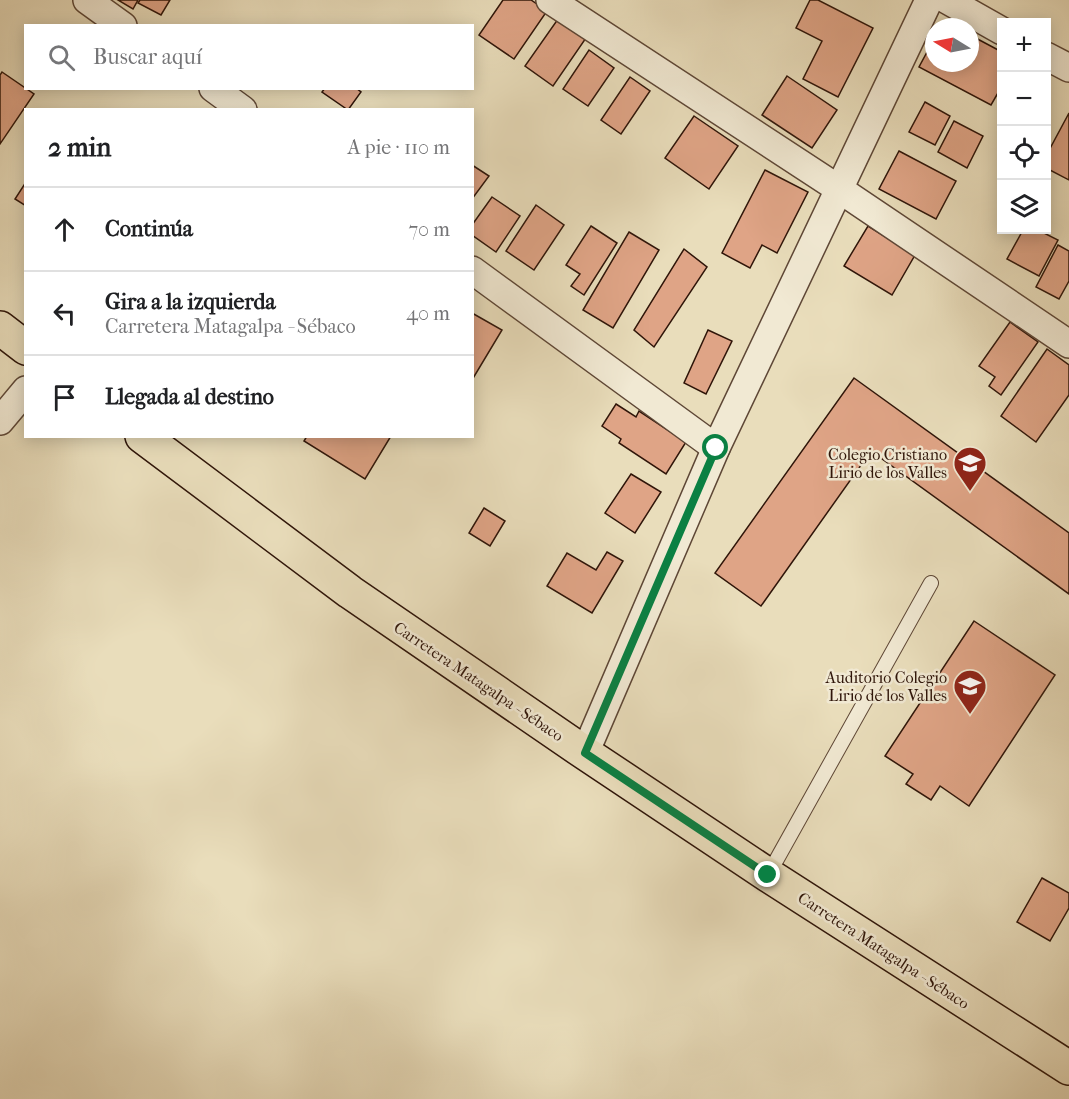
<!DOCTYPE html>
<html lang="es">
<head>
<meta charset="utf-8">
<style>
  :root { --surface:#fff; --page:#f6f6f6; --text:#202124; --muted:#757577; --line:#e0e0e0 }
  body { margin:0; font-family:"IM FELL French Canon",serif; background:var(--page); color:var(--text) }
  .controls { position:absolute; right:18px; top:18px; display:grid; overflow:hidden; border-radius:0px; box-shadow:0 3px 15px #0003 }
  .controls button { width:54px; height:54px; display:grid; place-items:center; padding:0; border:0; border-bottom:2px solid var(--line); background:var(--surface); color:var(--text); font:30px sans-serif }
  .compass { position:absolute; left:925px; top:18px; width:54px; height:54px; border-radius:50%; background:var(--surface); box-shadow:0 3px 15px #0003; rotate:280deg }
  .stop { position:absolute; width:18px; height:18px; margin:-14px; border:4px solid #0b8043; border-radius:50%; background:#fff }
  .stop.end { background:#0b8043; border-color:#fff; box-shadow:0 2px 6px #0008 }
  .list { margin:0; padding:0; list-style:none }
  h2 { display:flex; justify-content:space-between; align-items:center; height:78px; margin:0; padding:0 24px; font-size:26px }
  h2 small { font-size:20px; font-weight:400; color:var(--muted) }
  .list li { display:grid; grid-template-columns:39px 1fr auto; gap:18px; align-items:center; box-sizing:border-box; height:84px; padding:0 24px; border-top:2px solid var(--line) }
  .list b { display:block; font-size:22px; white-space:nowrap }
  .list p { margin:0; font-size:20px; white-space:nowrap; color:var(--muted) }
  .list em { font-size:20px; font-style:normal; color:var(--muted) }
  .icon { flex:none; width:33px; height:33px; fill:none; stroke:currentColor; stroke-width:2; stroke-linecap:round; stroke-linejoin:round }
  .map { position:relative; flex:none; width:1069px; height:1099px; overflow:hidden }
  .search { position:absolute; background:var(--surface); box-shadow:0 3px 15px #0003; left:24px; top:24px; width:450px; height:66px; display:flex; align-items:center; gap:15px; box-sizing:border-box; padding:0 21px; border-radius:0px; color:var(--muted); font-size:22px }
  .panel { position:absolute; background:var(--surface); box-shadow:0 3px 15px #0003; left:24px; top:108px; width:450px; height:330px; border-radius:0px }
  .map>svg:first-child { display:block }
</style>
</head>
<body>
<div class="map">
<svg width="1069" height="1099" viewBox="0 0 1069 1099">
  <rect width="100%" height="100%" fill="#e9ddbb"/>
  <filter id="stains"><feTurbulence type="fractalNoise" baseFrequency=".00333" numOctaves="4"/><feColorMatrix values="0 0 0 0 .2 0 0 0 0 .09 0 0 0 0 .02 0 0 0 .5 -.17"/></filter>
  <radialGradient id="worn" r=".72"><stop offset=".6" stop-color="#630" stop-opacity="0"/><stop offset="1" stop-color="#630" stop-opacity=".3"/></radialGradient>
  <g fill="#dfa486" stroke="#2f1509" stroke-width="1.5">
    <polygon points="118,0 138,0 133,9"/>
    <polygon points="140,0 170,0 161,15 138,3"/>
    <polygon points="503,0 531,0 547,11 514,59 479,35"/>
    <polygon points="810,0 818,0 873,28 838,97 803,79 822,41 796,28"/>
    <polygon points="558,19 586,38 553,86 525,66"/>
    <polygon points="970,35 1002,52 1002,86 991,105 919,67 934,39 934,63 970,63"/>
    <polygon points="589,50 614,68 588,106 563,89"/>
    <polygon points="2,72 34,94 0,144 0,75"/>
    <polygon points="787,76 837,110 812,148 762,115"/>
    <polygon points="630,77 650,91 621,134 601,120"/>
    <polygon points="325,88 356,88 361,92 348,110 322,92"/>
    <polygon points="925,102 950,116 935,145 909,132"/>
    <polygon points="1069,113 1069,180 1046,168 1046,156"/>
    <polygon points="694,116 738,146 709,189 665,158"/>
    <polygon points="954,121 983,136 967,168 938,152"/>
    <polygon points="899,151 956,181 936,219 879,189"/>
    <polygon points="472,165 489,176 472,199"/>
    <polygon points="765,170 808,192 777,253 762,245 750,268 722,253"/>
    <polygon points="26,182 26,206 15,199"/>
    <polygon points="492,197 520,216 496,252 472,235 472,225"/>
    <polygon points="536,205 564,225 534,270 506,251"/>
    <polygon points="591,226 617,243 584,295 571,286 580,274 566,265"/>
    <polygon points="868,226 915,255 892,295 844,266"/>
    <polygon points="1023,230 1038,230 1058,240 1039,276 1007,259"/>
    <polygon points="629,232 659,250 613,328 583,310"/>
    <polygon points="1058,245 1069,251 1069,281 1059,299 1036,287"/>
    <polygon points="684,249 707,267 654,347 634,330"/>
    <polygon points="472,313 502,330 472,380"/>
    <polygon points="1010,322 1038,342 1001,395 989,386 995,377 979,366"/>
    <polygon points="708,330 732,341 706,394 684,383"/>
    <polygon points="1047,349 1069,365 1069,395 1036,442 1001,416"/>
    <polygon points="854,378 1069,533 1069,594 871,451 761,606 715,573"/>
    <polygon points="616,404 636,417 639,411 686,442 666,474 619,443 621,439 602,426"/>
    <polygon points="307,436 391,436 365,479 304,441"/>
    <polygon points="631,474 661,492 635,533 605,513"/>
    <polygon points="484,508 505,521 490,546 469,533"/>
    <polygon points="607,552 623,561 592,613 547,586 567,553 596,570"/>
    <polygon points="974,621 1055,675 969,806 940,786 931,800 906,784 913,774 885,756"/>
    <polygon points="1042,878 1069,893 1069,908 1050,941 1017,922"/>
  </g>
  <g fill="none" stroke-linecap="round" stroke-linejoin="round">
    <defs>
      <polyline id="lane" points="768,875 931,583"/>
      <g id="street">
        <polyline points="87,0 123,26"/>
        <polyline points="550,0 839,189 1069,344"/>
        <polyline points="947,0 1002,31"/>
        <polyline points="1046,56 1069,68"/>
        <polyline points="213,88 243,110"/>
        <polyline points="472,270 716,448"/>
        <polyline points="0,421 26,390"/>
        <polyline points="585,753 716,448 929,0"/>
      </g>
      <g id="primary">
        <polyline points="0,328 26,348"/>
        <polyline points="142,436 350,592 585,753 768,875 1069,1068"/>
      </g>
    </defs>
    <use href="#lane" stroke="#5e4736" stroke-width="16"/>
    <use href="#street" stroke="#5e4736" stroke-width="30"/>
    <use href="#primary" stroke="#2f1509" stroke-width="36"/>
    <use href="#lane" stroke="#f1e9d3" stroke-width="14"/>
    <use href="#street" stroke="#f1e9d3" stroke-width="27"/>
    <use href="#primary" stroke="#e9ddbb" stroke-width="33"/>
  </g>
  <g fill="none" stroke-linecap="round" stroke-linejoin="round">
    <polyline stroke="#0b8043" stroke-width="8" points="716,448 585,753 768,875"/>
  </g>
  <defs>
    <symbol id="school-pin" viewBox="-11 -11 22 30"><path d="M0 17L-7.5 6A9.5 9.5 0 1 1 7.5 6Z" fill="#8f2418" stroke="#f1e9d3"/><path d="M0-5L7-2L0 1L-7-2ZM-4 1L0 2.5L4 1V4Q0 6-4 4Z" fill="#fff"/></symbol>
  </defs>
  <g fill-rule="evenodd">
    <use href="#school-pin" x="951" y="444" width="38" height="52"/>
    <use href="#school-pin" x="951" y="667" width="38" height="52"/>
  </g>
  <g text-anchor="middle" stroke-width="5" stroke-linejoin="round" paint-order="stroke">
    <g font-size="16" fill="#2f1509" stroke="#f1e9d3" text-anchor="end">
      <text x="947" y="460">Colegio Cristiano<tspan x="947" dy="18">Lirio de los Valles</tspan></text>
      <text x="947" y="683">Auditorio Colegio<tspan x="947" dy="18">Lirio de los Valles</tspan></text>
    </g>
    <g font-size="16" fill="#2f1509" stroke="#f1e9d3">
      <text transform="translate(479 681) rotate(34)" y="6">Carretera Matagalpa - Sébaco</text>
      <text transform="translate(884 950) rotate(33)" y="6">Carretera Matagalpa - Sébaco</text>
    </g>
  </g>
  <rect width="100%" height="100%" filter="url(#stains)"/>
  <rect width="100%" height="100%" fill="url(#worn)"/>
</svg>
<div class="controls">
<button>+</button>
<button>−</button>
<button><svg class="icon" aria-label="locate" viewBox="0 0 24 24"><circle cx="12" cy="12" r="6"/><path d="M12 2v4M12 18v4M2 12h4M18 12h4"/></svg></button>
<button><svg class="icon" aria-label="layers" viewBox="0 0 24 24"><path d="M12 4l9 5-9 5-9-5zM3 14l9 5 9-5"/></svg></button>
</div>
<svg class="compass" viewBox="-18 -18 36 36"><path d="M0-13l5 13h-10z" fill="#e53935"/><path d="M0 13l5-13h-10z" fill="#757577"/></svg>
<div class="stop" style="left:716px;top:448px"></div>
<div class="stop end" style="left:768px;top:875px"></div>
<div class="search"><svg class="icon" aria-label="search" viewBox="0 0 24 24"><circle cx="10" cy="10" r="6"/><path d="M15 15l6 6"/></svg>Buscar aquí</div>
<section class="panel">
<h2>2 min<small>A pie · 110 m</small></h2>
<ul class="list">
<li><svg class="icon" aria-label="ahead" viewBox="0 0 24 24"><path d="M12 20V5M6 11l6-6 6 6"/></svg><div><b>Continúa</b></div><em>70 m</em></li>
<li><svg class="icon" aria-label="left" viewBox="0 0 24 24"><path d="M17 20v-9H6M10 6l-5 5 5 5"/></svg><div><b>Gira a la izquierda</b><p>Carretera Matagalpa - Sébaco</p></div><em>40 m</em></li>
<li><svg class="icon" aria-label="arrive" viewBox="0 0 24 24"><path d="M6 21V4h12l-3 4 3 4H6"/></svg><div><b>Llegada al destino</b></div></li>
</ul>
</section>
</div>
</body>
</html>
